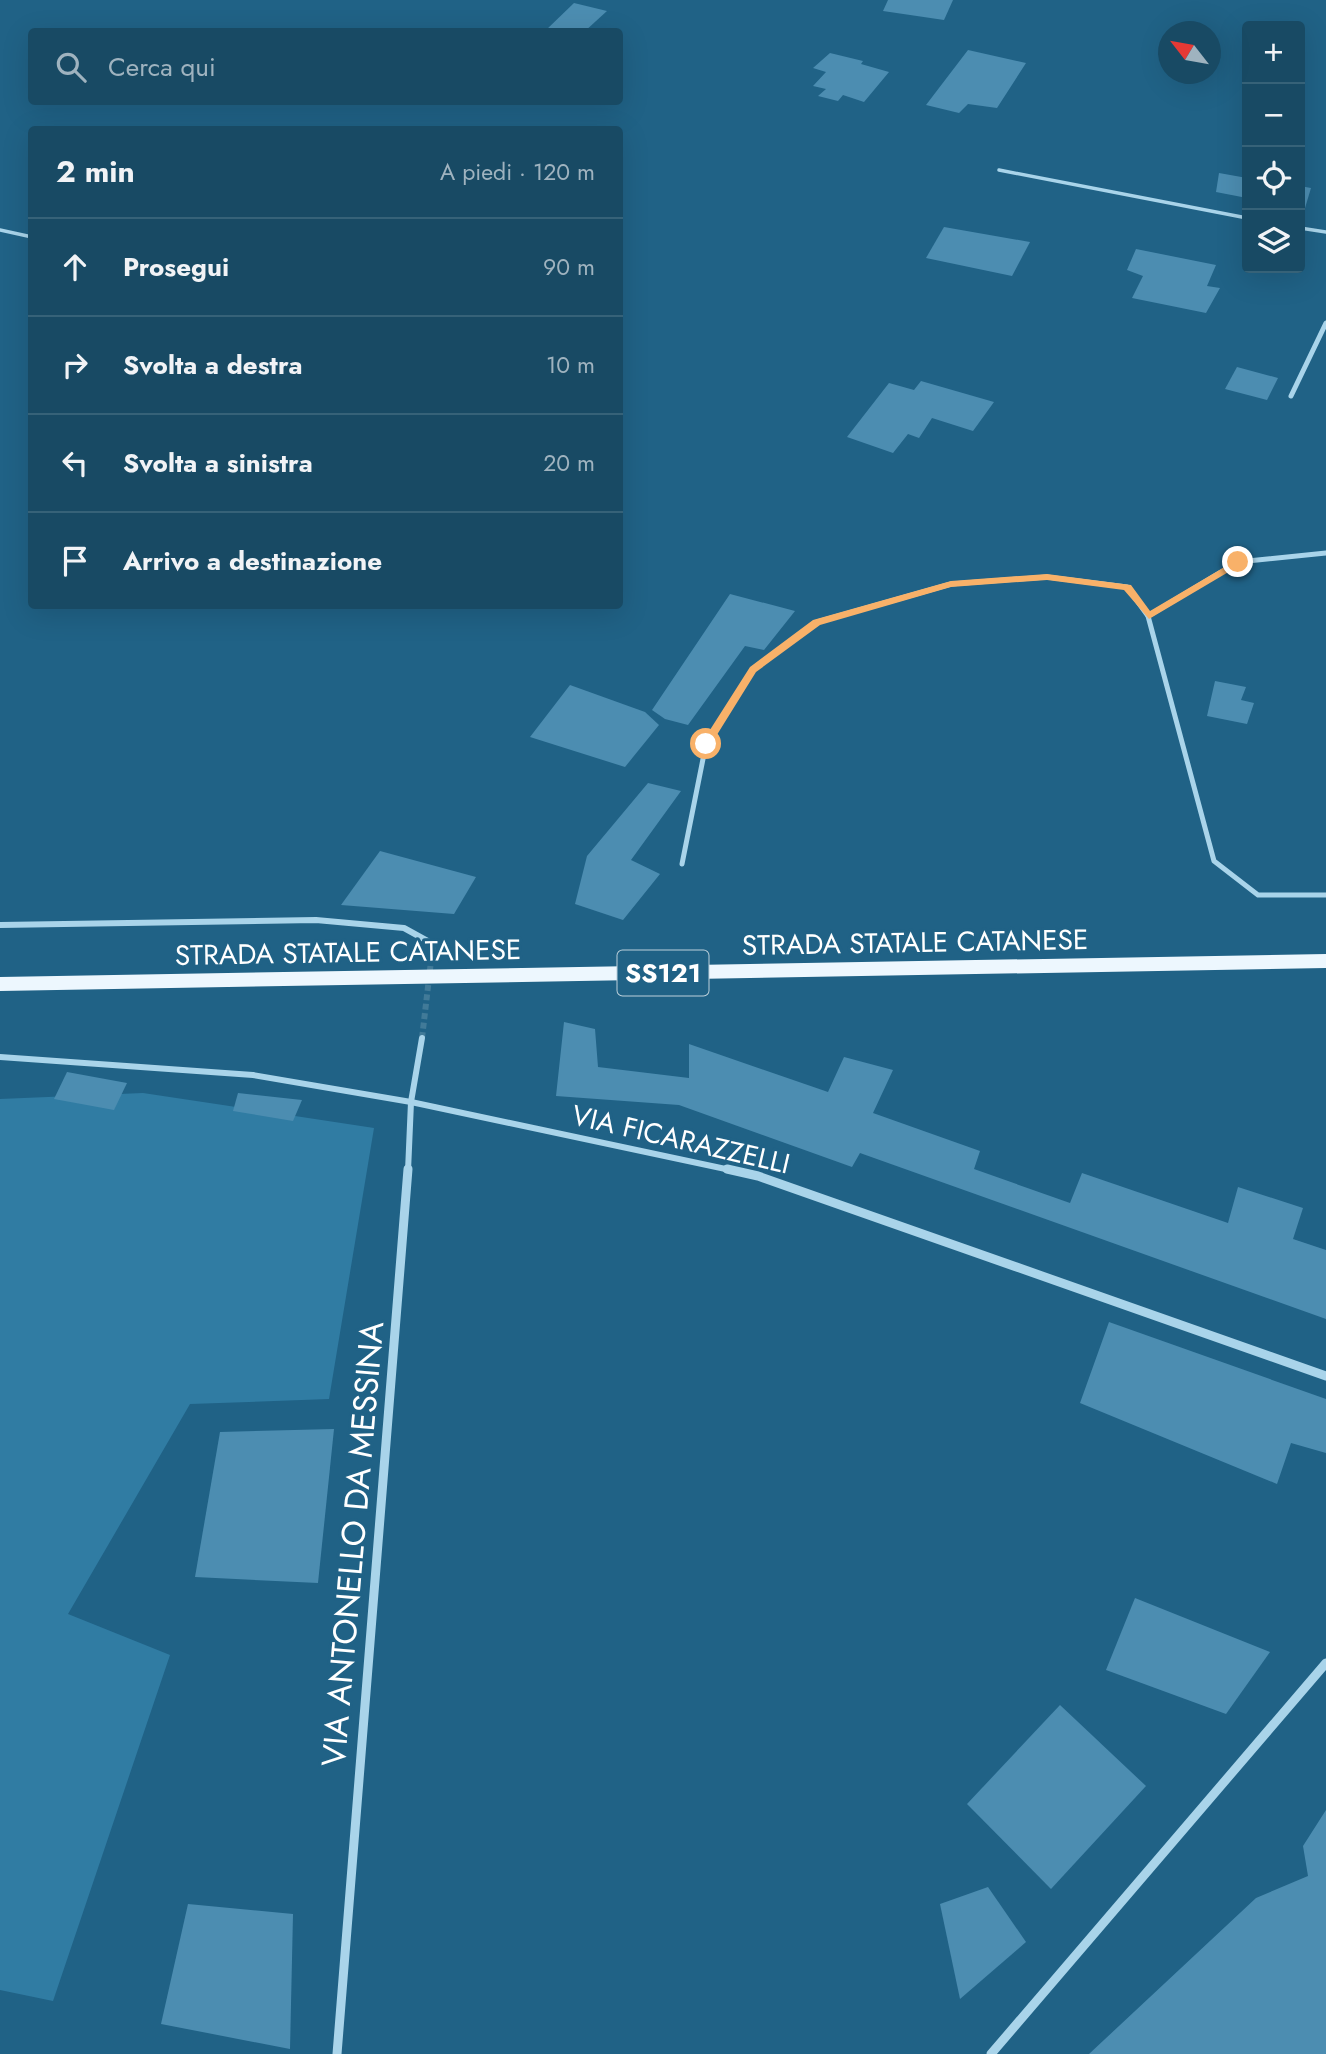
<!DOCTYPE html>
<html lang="it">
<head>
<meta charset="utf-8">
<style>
  :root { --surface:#184a64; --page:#25546d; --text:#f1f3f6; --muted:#9fb3bf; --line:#366278 }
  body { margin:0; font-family:Jost,sans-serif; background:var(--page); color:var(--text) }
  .controls { position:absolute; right:21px; top:21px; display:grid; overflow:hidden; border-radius:7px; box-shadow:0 7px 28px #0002 }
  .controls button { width:63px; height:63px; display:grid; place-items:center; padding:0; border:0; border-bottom:2px solid var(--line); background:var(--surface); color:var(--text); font:35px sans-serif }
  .compass { position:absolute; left:1158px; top:21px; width:63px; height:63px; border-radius:50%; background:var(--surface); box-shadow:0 7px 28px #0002; rotate:301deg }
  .stop { position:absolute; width:21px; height:21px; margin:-16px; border:5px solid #f8b169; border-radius:50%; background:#fff }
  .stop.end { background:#f8b169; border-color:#fff; box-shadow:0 2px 7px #0008 }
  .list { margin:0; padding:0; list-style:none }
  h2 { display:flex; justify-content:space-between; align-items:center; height:91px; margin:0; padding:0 28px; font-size:30px }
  h2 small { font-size:23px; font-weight:400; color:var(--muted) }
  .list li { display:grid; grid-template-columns:46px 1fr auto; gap:21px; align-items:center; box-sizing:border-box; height:98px; padding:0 28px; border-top:2px solid var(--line) }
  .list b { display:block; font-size:26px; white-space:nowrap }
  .list em { font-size:23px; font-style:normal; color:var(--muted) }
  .icon { flex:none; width:38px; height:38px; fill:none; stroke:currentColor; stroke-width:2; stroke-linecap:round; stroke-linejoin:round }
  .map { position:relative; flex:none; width:1326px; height:2054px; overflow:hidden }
  .search { position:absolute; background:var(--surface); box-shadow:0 7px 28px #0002; left:28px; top:28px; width:595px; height:77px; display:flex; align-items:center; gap:18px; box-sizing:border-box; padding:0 24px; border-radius:7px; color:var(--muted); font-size:26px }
  .panel { position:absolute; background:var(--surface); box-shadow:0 7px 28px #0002; left:28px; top:126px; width:595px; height:483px; border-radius:7px }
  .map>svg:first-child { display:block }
</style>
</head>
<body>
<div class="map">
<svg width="1326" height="2054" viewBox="0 0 1326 2054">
  <rect width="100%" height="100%" fill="#206286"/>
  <polygon fill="#307ca3" points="143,1093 374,1128 329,1399 190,1404 68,1614 170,1655 53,2001 0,1990 0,1099"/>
  <g fill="#4c8db1">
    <polygon points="888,0 953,0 944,20 883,11"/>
    <polygon points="574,3 607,11 584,32 545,31"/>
    <polygon points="968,50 1026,63 997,108 968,104 959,113 926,105"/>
    <polygon points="830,53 863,61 861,64 889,72 864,102 843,95 838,101 818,96 826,89 813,86 826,72 813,68"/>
    <polygon points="1219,173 1247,178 1247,198 1216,192"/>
    <polygon points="1300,186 1311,188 1305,208 1300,207"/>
    <polygon points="944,227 1030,242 1012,276 926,258"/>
    <polygon points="1136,249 1216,265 1207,286 1220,288 1206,313 1132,298 1143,276 1127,270"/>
    <polygon points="1237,367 1278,378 1267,400 1225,389"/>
    <polygon points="921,381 994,402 973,431 932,418 919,438 908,434 893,453 847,437 889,383 914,390"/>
    <polygon points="730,594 795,611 764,650 745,646 688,725 665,719 652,710"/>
    <polygon points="1215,681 1246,687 1241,700 1254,703 1247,724 1207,716"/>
    <polygon points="570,685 645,712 659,725 625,767 530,737"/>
    <polygon points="648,783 681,791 631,860 660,874 623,920 575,904 587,856"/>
    <polygon points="380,851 476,877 454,914 341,905"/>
    <polygon points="564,1022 595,1029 598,1067 689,1078 689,1044 828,1092 844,1057 893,1070 873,1113 980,1151 974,1169 1070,1203 1082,1173 1228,1223 1238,1187 1303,1208 1293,1239 1326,1250 1326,1319 860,1153 852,1167 679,1105 556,1096"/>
    <polygon points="67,1072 127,1083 114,1110 54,1099"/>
    <polygon points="238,1093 302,1100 293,1121 233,1111"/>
    <polygon points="1109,1322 1326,1399 1326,1453 1291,1443 1277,1484 1080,1403"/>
    <polygon points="334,1429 318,1583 195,1577 220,1432"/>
    <polygon points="1135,1598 1270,1652 1226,1714 1106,1670"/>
    <polygon points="1060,1705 1146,1786 1051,1889 967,1804"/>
    <polygon points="1326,1810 1326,2054 1089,2054 1256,1898 1308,1876 1303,1846"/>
    <polygon points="988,1887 1026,1942 960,1999 940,1904"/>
    <polygon points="188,1904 293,1914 290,2049 161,2024"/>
  </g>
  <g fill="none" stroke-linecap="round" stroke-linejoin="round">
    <polyline stroke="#417a98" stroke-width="6" stroke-dasharray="6 3.5" stroke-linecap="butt" points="422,1038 433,944"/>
    <g stroke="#a9d4ea" stroke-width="3.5">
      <polyline points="999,170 1247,218"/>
      <polyline points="1300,228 1326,232"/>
      <polyline points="0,230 32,237"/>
    </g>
    <g stroke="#a9d4ea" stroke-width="5">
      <polyline points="1148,616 1238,562 1326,553"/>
      <polyline points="682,864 706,744 753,669 817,622 951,584 1047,577 1127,587 1148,616 1214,861 1258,895 1326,895"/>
    </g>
    <polyline stroke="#a9d4ea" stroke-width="5" points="1291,396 1326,323"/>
    <g stroke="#a9d4ea" stroke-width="6">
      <polyline points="0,925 316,920 404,928 433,944"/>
      <polyline points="0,1057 253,1075 411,1102 735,1171"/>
      <polyline points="408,1171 411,1102 422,1038"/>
    </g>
    <g stroke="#a9d4ea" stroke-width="9">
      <polyline points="727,1169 758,1176 1326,1376"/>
      <polyline points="337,2054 408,1169"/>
      <polyline points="991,2054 1326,1663"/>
    </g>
    <polygon fill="#edf7fe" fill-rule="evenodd" points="1326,954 1326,968 0,991 0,977"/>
  </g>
  <polygon fill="#f8b169" points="1238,559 1243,562 1242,564 1149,619 1124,590 1047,580 951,587 820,625 756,672 710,746 701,744 750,667 813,620 951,581 1047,574 1131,585 1150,611"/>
  <g text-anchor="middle" stroke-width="6" stroke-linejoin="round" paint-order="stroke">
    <rect fill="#206286" stroke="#bcd0db" stroke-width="2" x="617.5" y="950.5" width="91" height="45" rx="5"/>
    <g font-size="26" font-weight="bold" fill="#fff">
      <text x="663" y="982">SS121</text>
    </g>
    <g font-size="28" fill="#fff" stroke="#206286">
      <text transform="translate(915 942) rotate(-1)" y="10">STRADA STATALE CATANESE</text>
      <text transform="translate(348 952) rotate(-1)" y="10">STRADA STATALE CATANESE</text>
      <text transform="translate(681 1139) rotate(13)" y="10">VIA FICARAZZELLI</text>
    </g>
    <g font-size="33" fill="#fff" stroke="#206286">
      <text transform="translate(352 1544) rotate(-85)" y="12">VIA ANTONELLO DA MESSINA</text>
    </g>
  </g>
</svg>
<div class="controls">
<button>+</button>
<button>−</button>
<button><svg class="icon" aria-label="locate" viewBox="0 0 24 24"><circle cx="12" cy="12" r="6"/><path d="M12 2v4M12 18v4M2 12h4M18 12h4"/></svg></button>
<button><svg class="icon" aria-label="layers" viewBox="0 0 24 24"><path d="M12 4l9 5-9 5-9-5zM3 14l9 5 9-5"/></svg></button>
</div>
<svg class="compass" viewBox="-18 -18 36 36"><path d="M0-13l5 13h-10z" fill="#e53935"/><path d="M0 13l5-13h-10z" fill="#9fb3bf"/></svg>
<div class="stop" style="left:706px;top:744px"></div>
<div class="stop end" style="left:1238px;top:562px"></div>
<div class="search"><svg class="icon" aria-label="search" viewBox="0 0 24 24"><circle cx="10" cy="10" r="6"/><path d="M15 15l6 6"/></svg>Cerca qui</div>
<section class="panel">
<h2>2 min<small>A piedi · 120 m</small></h2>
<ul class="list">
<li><svg class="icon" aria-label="ahead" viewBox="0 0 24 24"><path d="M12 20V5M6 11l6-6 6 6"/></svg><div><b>Prosegui</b></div><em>90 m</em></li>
<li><svg class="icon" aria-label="right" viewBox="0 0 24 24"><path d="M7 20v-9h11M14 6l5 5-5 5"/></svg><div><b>Svolta a destra</b></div><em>10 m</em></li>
<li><svg class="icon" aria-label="left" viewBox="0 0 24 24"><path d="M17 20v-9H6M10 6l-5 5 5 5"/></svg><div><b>Svolta a sinistra</b></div><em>20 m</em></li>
<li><svg class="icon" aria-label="arrive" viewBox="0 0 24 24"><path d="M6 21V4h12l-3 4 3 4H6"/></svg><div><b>Arrivo a destinazione</b></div></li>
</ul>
</section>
</div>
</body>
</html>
